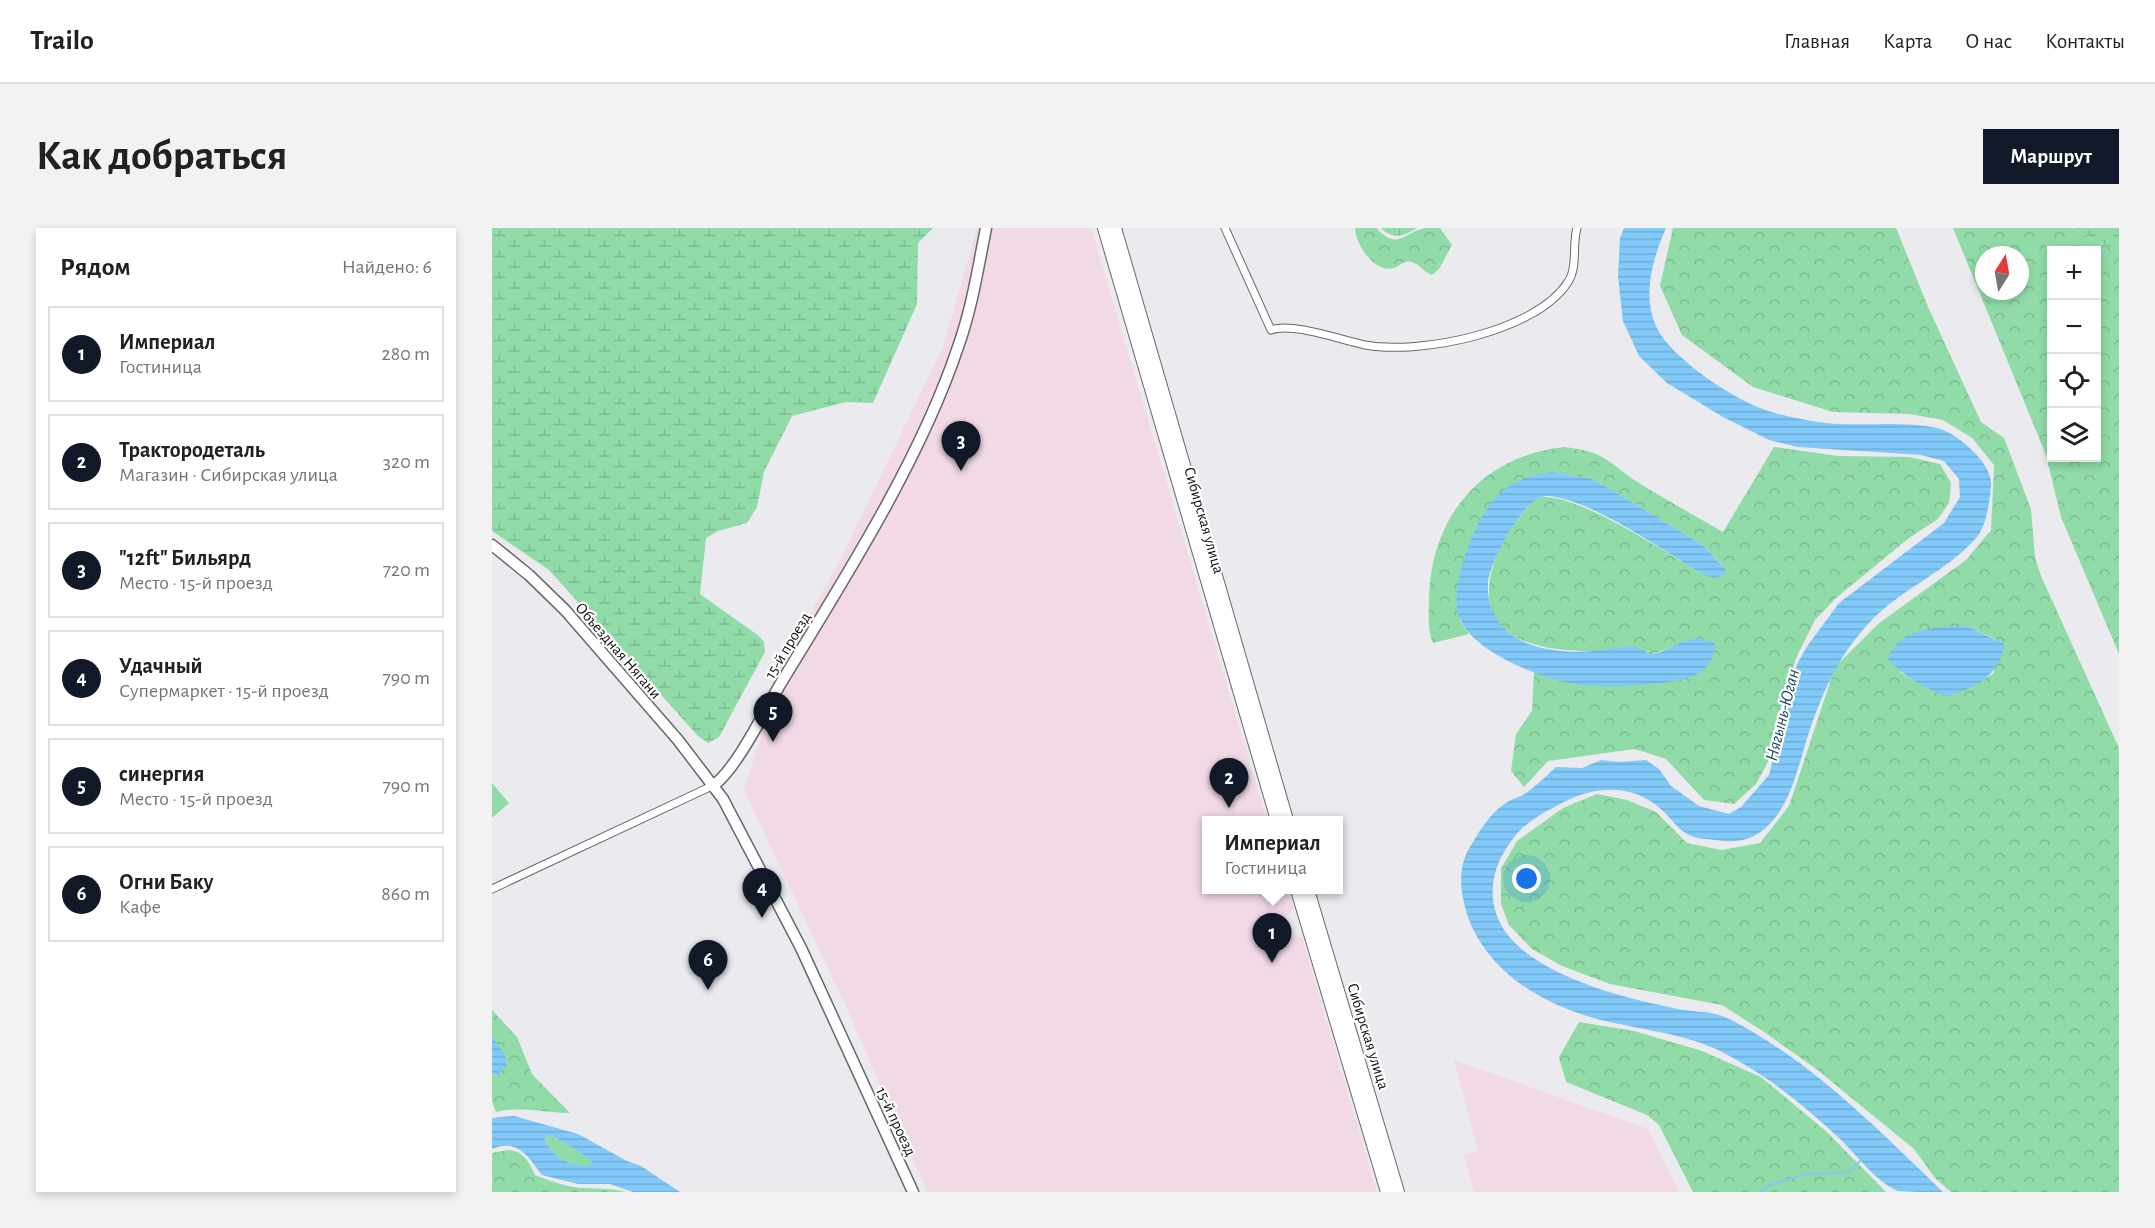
<!DOCTYPE html>
<html lang="ru">
<head>
<meta charset="utf-8">
<style>
  :root { --surface:#fff; --page:#f2f2f2; --text:#202124; --muted:#757577; --line:#e0e0e0; --accent:#111827 }
  body { margin:0; font-family:"Alegreya Sans",sans-serif; background:var(--page); color:var(--text) }
  .controls { position:absolute; right:18px; top:18px; display:grid; overflow:hidden; border-radius:0px; box-shadow:0 3px 9px #0003 }
  .controls button { width:54px; height:54px; display:grid; place-items:center; padding:0; border:0; border-bottom:2px solid var(--line); background:var(--surface); color:var(--text); font:30px sans-serif }
  .compass { position:absolute; left:1483px; top:18px; width:54px; height:54px; border-radius:50%; background:var(--surface); box-shadow:0 3px 9px #0003; rotate:11deg }
  .you { position:absolute; left:1035px; top:651px; width:21px; height:21px; margin:-15px; border:4px solid #fff; border-radius:50%; background:#1a73e8; box-shadow:0 0 0 9px #1a73e833 }
  .badge { display:grid; place-items:center; width:39px; height:39px; border-radius:50%; background:var(--accent); color:#fff; font-size:20px; font-weight:700 }
  .pin { position:absolute; translate:-50% -50px; filter:drop-shadow(0 2px 3px #0008) }
  .pin::after { content:''; position:absolute; top:32px; width:21px; height:18px; background:inherit; clip-path:polygon(0 0,100% 0,50% 100%) }
  .popup { position:absolute; left:710px; top:588px; width:141px; height:78px; box-sizing:border-box; display:grid; place-content:center; border-radius:0px; background:var(--surface); filter:drop-shadow(0 2px 4px #0005); font-size:20px; white-space:nowrap; color:var(--muted) }
  .popup b { font-size:22px; color:var(--text) }
  .popup::after { content:''; position:absolute; left:50%; top:100%; margin-left:-12px; border:12px solid transparent; border-top-color:var(--surface) }
  .list { margin:0; padding:0; list-style:none }
  h2 { display:flex; justify-content:space-between; align-items:center; height:78px; margin:0; padding:0 24px; font-size:26px }
  h2 small { font-size:20px; font-weight:400; color:var(--muted) }
  .list li { display:grid; grid-template-columns:39px 1fr auto; gap:18px; align-items:center; box-sizing:border-box; height:96px; margin:0 12px 12px; padding:0 12px; border:2px solid var(--line); border-radius:0px }
  .list b { display:block; font-size:22px; white-space:nowrap }
  .list p { margin:0; font-size:20px; white-space:nowrap; color:var(--muted) }
  .list em { font-size:20px; font-style:normal; color:var(--muted) }
  .icon { flex:none; width:33px; height:33px; fill:none; stroke:currentColor; stroke-width:2; stroke-linecap:round; stroke-linejoin:round }
  .map { position:relative; flex:none; width:1627px; height:964px; overflow:hidden; border-radius:0px }
  header { display:flex; align-items:center; gap:36px; box-sizing:border-box; height:84px; padding:0 30px; background:var(--surface); border-bottom:2px solid var(--line) }
  header strong { font-size:28px }
  nav { display:flex; gap:33px; margin-inline-start:auto; font-size:21px }
  .intro { display:flex; align-items:center; justify-content:space-between; box-sizing:border-box; height:144px; padding:0 36px }
  h1 { margin:0; font-size:42px }
  .button { padding:15px 27px; border-radius:0px; background:var(--accent); color:#fff; font-size:21px; font-weight:700 }
  main { display:flex; gap:36px; padding:0 36px }
  aside { flex:1; background:var(--surface); border-radius:0px; box-shadow:0 3px 9px #0003 }
  .map>svg:first-child { display:block }
</style>
</head>
<body>
<header>
<strong>Trailo</strong>
<nav><a>Главная</a><a>Карта</a><a>О нас</a><a>Контакты</a></nav>
</header>
<div class="intro"><h1>Как добраться</h1><a class="button">Маршрут</a></div>
<main>
<aside>
<h2>Рядом<small>Найдено: 6</small></h2>
<ul class="list">
<li><span class="badge">1</span><div><b>Империал</b><p>Гостиница</p></div><em>280 m</em></li>
<li><span class="badge">2</span><div><b>Трактородеталь</b><p>Магазин · Сибирская улица</p></div><em>320 m</em></li>
<li><span class="badge">3</span><div><b>&quot;12ft&quot; Бильярд</b><p>Место · 15-й проезд</p></div><em>720 m</em></li>
<li><span class="badge">4</span><div><b>Удачный</b><p>Супермаркет · 15-й проезд</p></div><em>790 m</em></li>
<li><span class="badge">5</span><div><b>синергия</b><p>Место · 15-й проезд</p></div><em>790 m</em></li>
<li><span class="badge">6</span><div><b>Огни Баку</b><p>Кафе</p></div><em>860 m</em></li>
</ul>
</aside>
<div class="map">
<svg width="1627" height="964" viewBox="0 0 1627 964">
  <defs>
    <pattern id="forest-crowns" width="20" height="18" patternUnits="userSpaceOnUse" patternTransform="scale(1.5)"><rect width="20" height="18" fill="#90dba8"/><path d="M2 6a3 3 0 1 1 6 0M12 15a3 3 0 1 1 6 0" fill="none" stroke="#7bbb90"/></pattern>
    <pattern id="wetland-marsh" width="20" height="14" patternUnits="userSpaceOnUse" patternTransform="scale(1.5)"><rect width="20" height="14" fill="#90dba8"/><path d="M1 5h8M5 5V1M11 12h8M15 12V8" fill="none" stroke="#7bbb90"/></pattern>
    <pattern id="water-rules" width="6" height="5" patternUnits="userSpaceOnUse" patternTransform="scale(1.5)"><rect width="6" height="5" fill="#80c9f9"/><path d="M0 2.5h6" fill="none" stroke="#6eacd4"/></pattern>
  </defs>
  <rect width="100%" height="100%" fill="#ebebef"/>
  <g fill="#f1dae6">
    <polygon points="485,0 599,0 775,592 714,592 714,662 796,662 802,681 792,690 799,707 810,709 885,964 435,964 352,774 252,562 269,509 261,490 349,330 451,119"/>
    <polygon points="962,832 1156,901 1187,964 982,964 972,927 986,922"/>
  </g>
  <g fill="#90dba8">
    <polygon points="0,555 17,575 0,590"/>
    <path d="M57 907C64 908 95 929 100 934L98 939C80 940 64 930 54 915L53 910Z"/>
  </g>
  <g fill="url(#forest-crowns)" fill-rule="evenodd">
    <path d="M863 0H884C907 23 910 5 933 0 938 0 944 0 948 0L960 17 947 41 940 47C932 44 927 36 920 34 912 32 908 38 902 40 883 46 863 16 863 0Z"/>
    <path d="M1181 0H1404L1437 81 1489 194 1512 210 1539 281 1543 329 1549 348 1627 520V964H1459L1443 950 1422 921 1323 840 1272 804 1230 777 1118 756 1070 738 1040 721 1017 697 1009 676V641L1025 613 1071 580 1105 566 1135 572 1164 584 1195 615 1229 622 1268 615 1297 578 1343 439 1386 396 1474 332 1499 302 1502 237 1480 210 1451 192 1417 186 1341 184 1261 159 1190 107 1168 58ZM1477 399 1505 412 1502 445C1460 472 1449 470 1408 444L1434 402Z"/>
    <path d="M1461 0H1580L1627 25V426L1569 289 1554 227ZM1560 22H1604V230H1560ZM1492 27H1528V63H1492Z"/>
    <path d="M1072 219C1117 224 1115 235 1150 257 1176 273 1204 288 1231 304L1282 219 1346 228 1417 229 1448 236 1459 255 1457 275 1446 291 1417 310 1344 370 1323 392 1304 430 1279 512 1276 534 1264 556 1242 576 1212 572 1174 531 1143 521 1056 533 1032 559 1019 543 1024 506 1040 483 1042 444C1092 462 1130 457 1181 452L1183 418 1158 427C1154 425 1151 421 1147 420 1135 416 1118 422 1106 423 1065 424 999 419 997 366 996 330 1020 294 1045 270 1079 260 1178 327 1210 346L1230 337 1212 318 1122 263 1100 251 1061 244 976 319 966 359 968 393 977 406 941 415C935 401 937 386 937 370 939 288 990 228 1072 219Z"/>
    <path d="M0 782 25 809 40 846 78 885C53 885 29 878 4 884L0 873V845L6 848C9 837 8 817 0 808Z"/>
    <polygon points="1087,794 1142,803 1210,823 1269,849 1335,904 1394,964 1201,964 1167,897 1155,887 1074,854 1067,829"/>
    <path d="M16 922C32 923 37 934 43 947 58 953 75 959 91 960 106 961 119 960 134 964H0V925Z"/>
  </g>
  <g fill="url(#wetland-marsh)">
    <polygon points="0,0 441,0 426,15 425,76 381,175 354,174 300,188 272,244 265,279 255,295 226,303 214,310 208,366 267,408 272,414 273,424 227,509 216,515 205,507 57,342 0,303"/>
    <path d="M889 0H925C912 8 901 12 889 0Z"/>
    <polygon points="1580,0 1627,0 1627,25"/>
  </g>
  <g fill="url(#water-rules)" fill-rule="evenodd">
    <path d="M1132 0H1174C1161 29 1150 67 1164 98 1178 130 1246 175 1280 184 1297 189 1317 193 1334 195 1370 199 1409 192 1445 200 1464 204 1500 235 1499 256 1498 272 1495 296 1485 309 1455 344 1408 361 1377 395 1348 426 1333 459 1319 498 1306 535 1299 590 1260 609 1248 614 1236 614 1224 612 1215 611 1204 611 1197 607 1185 601 1179 590 1170 582 1143 557 1108 557 1076 572 1058 581 1036 592 1023 608 1005 631 995 656 1004 685 1022 745 1137 772 1192 782 1214 785 1224 783 1245 795 1322 836 1389 904 1451 964 1438 964 1417 964 1406 963 1383 953 1366 928 1348 911 1313 878 1275 847 1232 825 1186 801 1132 802 1083 784 1031 766 981 727 971 670 967 650 969 631 981 614 990 599 1001 582 1017 573 1023 570 1031 568 1037 563 1046 556 1055 547 1064 539L1090 540 1109 532 1127 534 1154 532 1167 541 1179 558 1207 578 1237 586 1249 579 1277 547 1305 436 1316 417 1347 375 1452 295 1468 269 1467 251 1452 233 1429 227 1306 219 1277 212 1231 189 1175 155 1147 128 1131 93 1126 49 1128 10Z"/>
    <path d="M1061 244 1100 251 1122 263 1212 318 1234 342 1233 346 1222 350 1210 346C1172 323 1099 271 1056 268 1033 266 998 333 996 354 995 373 1000 389 1015 403 1038 424 1081 426 1111 422 1121 421 1137 416 1147 420 1151 421 1155 425 1158 427 1181 423 1200 401 1223 416 1223 430 1215 442 1201 448 1179 458 1109 460 1084 456 1050 451 987 426 970 395 957 373 971 329 981 307 998 268 1018 249 1061 244Z"/>
    <path d="M1463 398 1477 399 1512 416C1510 446 1483 460 1456 468 1433 461 1413 449 1396 432 1406 401 1435 401 1463 398Z"/>
    <polygon points="0,808 13,827 15,839 8,842 7,849 0,845"/>
    <path d="M22 888 86 906 135 933 149 938 188 964H141L118 956H86L50 947C37 930 27 910 0 921V890ZM57 907C64 908 95 929 100 934L98 938C80 940 64 930 54 915L53 910Z"/>
  </g>
  <g fill="none" stroke-linecap="round" stroke-linejoin="round">
    <polyline stroke="#80c9f9" stroke-width="2" points="1268,964 1280,956 1314,946 1357,944 1369,932"/>
    <defs>
      <g id="street">
        <path d="M733 0 779 102C800 94 849 112 873 117 928 127 1044 104 1076 54 1086 39 1080 17 1085 0"/>
        <polyline points="0,661 222,557"/>
      </g>
      <g id="secondary">
        <polyline points="0,317 37,347 73,382 186,512 231,571 309,720 421,964"/>
        <path d="M222 557C245 540 273 482 289 455 351 353 428 233 466 119 480 80 486 40 494 0"/>
      </g>
      <g id="primary">
        <polyline points="612,0 785,592"/>
        <polyline points="623,0 795,592"/>
        <polyline points="805,662 895,964"/>
        <polyline points="816,662 906,964"/>
      </g>
    </defs>
    <use href="#street" stroke="#68676b" stroke-width="9"/>
    <use href="#secondary" stroke="#68676b" stroke-width="13"/>
    <use href="#primary" stroke="#68676b" stroke-width="14"/>
    <use href="#street" stroke="#fff" stroke-width="7"/>
    <use href="#secondary" stroke="#fff" stroke-width="10"/>
    <use href="#primary" stroke="#fff" stroke-width="12"/>
  </g>
  <g text-anchor="middle" stroke-width="4.5" stroke-linejoin="round" paint-order="stroke">
    <g font-size="16" fill="#101011" stroke="#fff">
      <text transform="translate(713 292) rotate(74)" y="6">Сибирская улица</text>
      <text transform="translate(295 417) rotate(-59)" y="6">15-й проезд</text>
      <text transform="translate(127 422) rotate(49)" y="6">Объездная Нягани</text>
      <text transform="translate(877 808) rotate(73)" y="6">Сибирская улица</text>
      <text transform="translate(405 893) rotate(65)" y="6">15-й проезд</text>
    </g>
    <g font-size="18" font-style="italic" fill="#163f58" stroke="#fff">
      <text transform="translate(1290 487) rotate(-76)" y="6">Нягынь-Юган</text>
    </g>
  </g>
</svg>
<div class="controls">
<button>+</button>
<button>−</button>
<button><svg class="icon" aria-label="locate" viewBox="0 0 24 24"><circle cx="12" cy="12" r="6"/><path d="M12 2v4M12 18v4M2 12h4M18 12h4"/></svg></button>
<button><svg class="icon" aria-label="layers" viewBox="0 0 24 24"><path d="M12 4l9 5-9 5-9-5zM3 14l9 5 9-5"/></svg></button>
</div>
<svg class="compass" viewBox="-18 -18 36 36"><path d="M0-13l5 13h-10z" fill="#e53935"/><path d="M0 13l5-13h-10z" fill="#757577"/></svg>
<div class="you"></div>
<div class="pin badge" style="left:780px;top:735px">1</div>
<div class="popup"><b>Империал</b>Гостиница</div>
<div class="pin badge" style="left:737px;top:580px">2</div>
<div class="pin badge" style="left:469px;top:243px">3</div>
<div class="pin badge" style="left:270px;top:690px">4</div>
<div class="pin badge" style="left:281px;top:514px">5</div>
<div class="pin badge" style="left:216px;top:762px">6</div>
</div>
</main>
</body>
</html>
